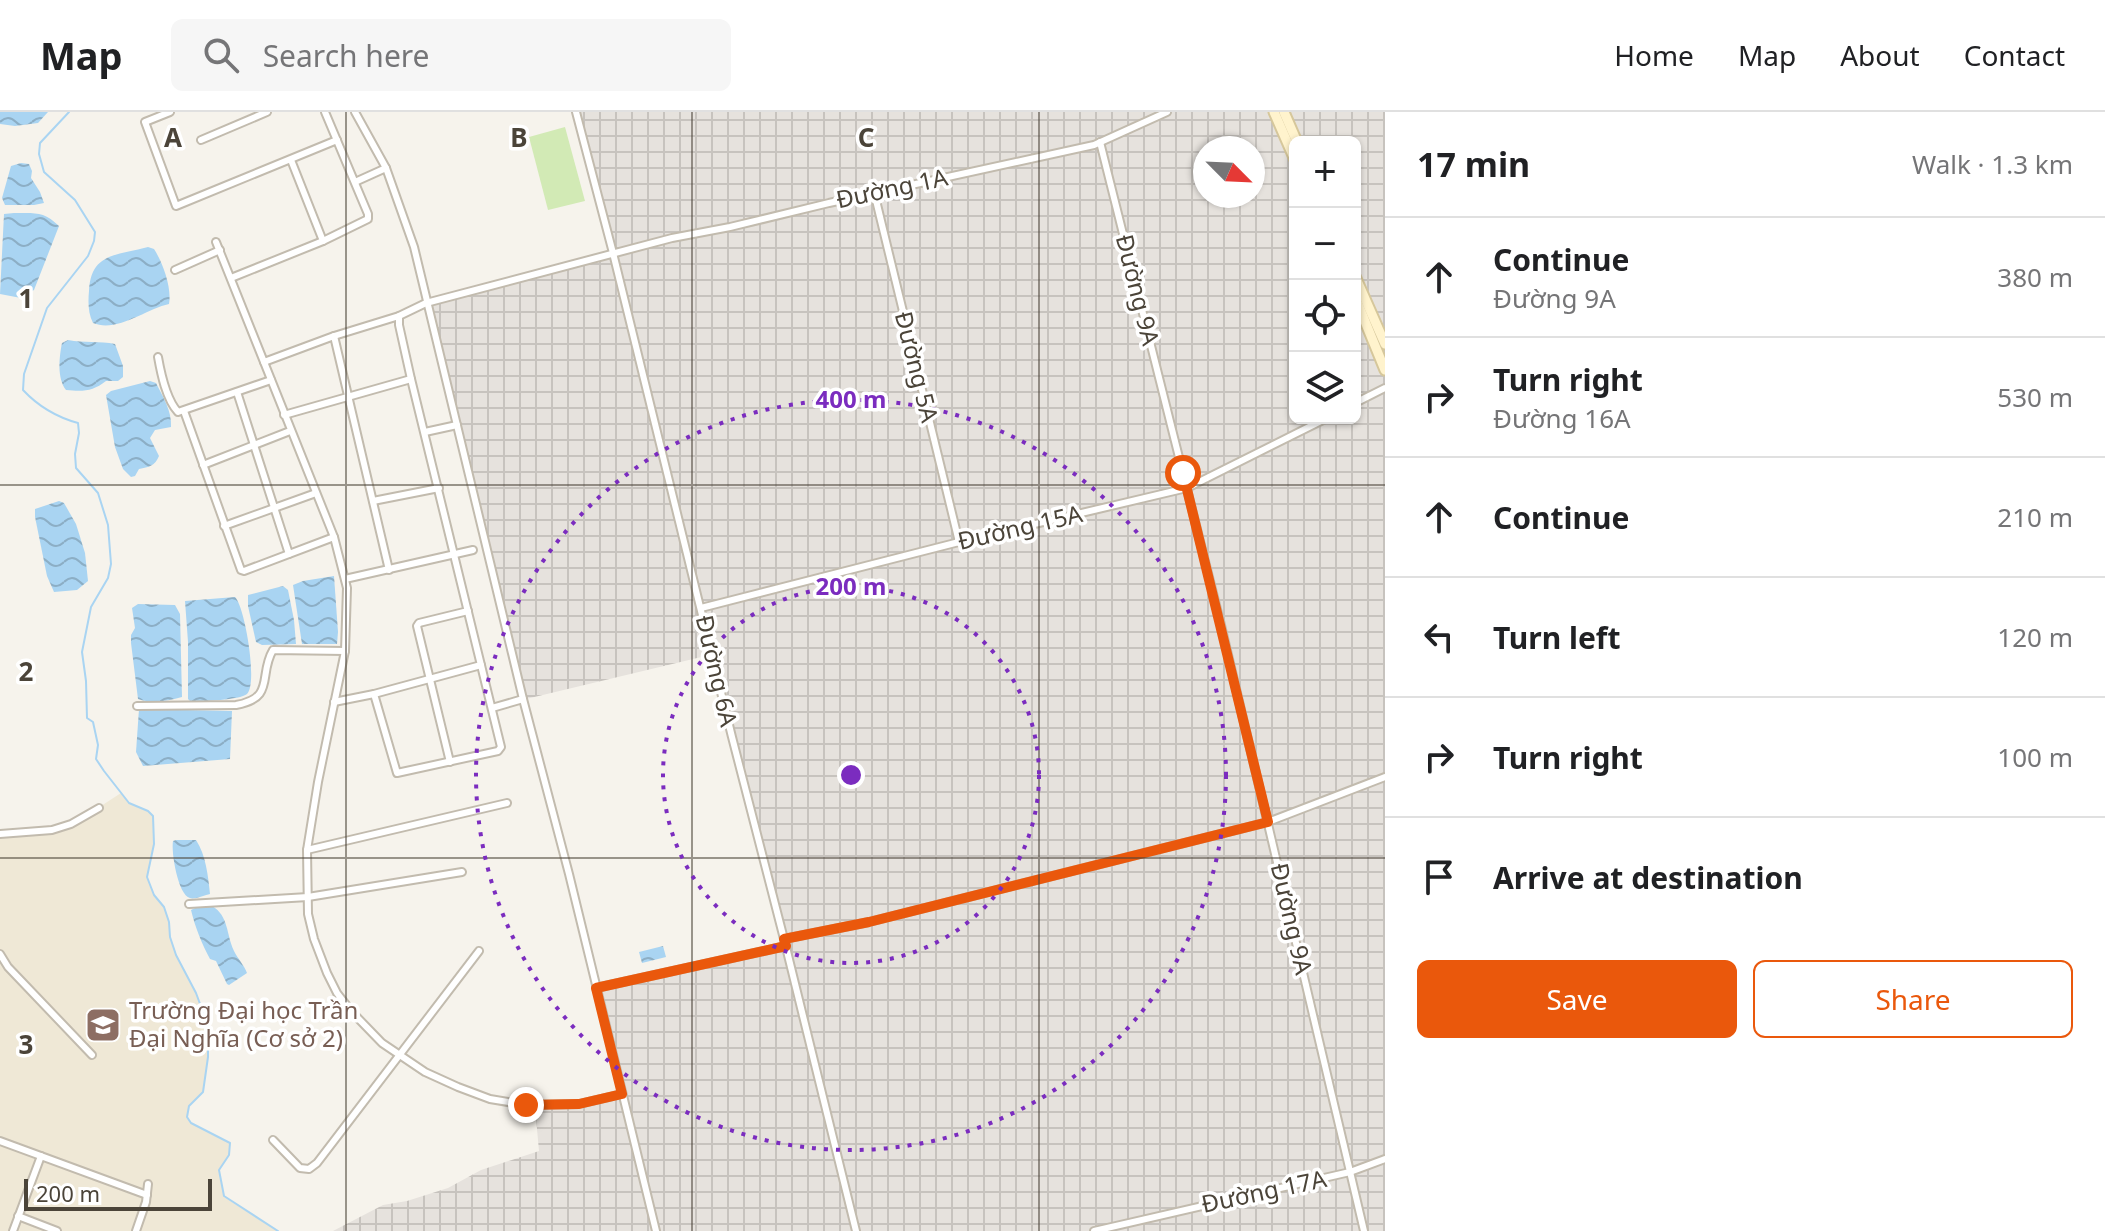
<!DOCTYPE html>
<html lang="en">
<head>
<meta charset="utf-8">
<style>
  :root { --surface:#fff; --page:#f6f6f6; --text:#202124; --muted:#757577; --line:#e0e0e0; --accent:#ea580c }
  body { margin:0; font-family:"Noto Sans",sans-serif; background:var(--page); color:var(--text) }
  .controls { position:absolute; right:24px; top:24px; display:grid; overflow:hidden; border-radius:12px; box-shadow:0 2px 6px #0004 }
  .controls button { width:72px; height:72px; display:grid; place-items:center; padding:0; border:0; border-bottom:2px solid var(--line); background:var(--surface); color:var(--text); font:40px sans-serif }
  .compass { position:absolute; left:1193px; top:24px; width:72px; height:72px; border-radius:50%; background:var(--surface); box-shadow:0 2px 6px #0004; rotate:114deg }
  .scale { position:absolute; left:24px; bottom:20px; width:188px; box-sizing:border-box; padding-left:8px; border:4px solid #4b4439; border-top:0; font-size:22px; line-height:28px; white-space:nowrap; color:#4b4439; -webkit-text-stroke:6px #fff; paint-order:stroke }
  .stop { position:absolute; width:24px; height:24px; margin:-18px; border:6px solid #ea580c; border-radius:50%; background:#fff }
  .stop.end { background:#ea580c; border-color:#fff; box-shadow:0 2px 8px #0008 }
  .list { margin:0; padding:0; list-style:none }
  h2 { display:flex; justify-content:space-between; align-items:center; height:104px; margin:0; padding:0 32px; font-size:34px }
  h2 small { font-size:26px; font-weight:400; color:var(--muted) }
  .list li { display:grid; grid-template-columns:52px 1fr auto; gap:24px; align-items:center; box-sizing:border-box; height:120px; padding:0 32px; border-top:2px solid var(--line) }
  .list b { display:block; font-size:30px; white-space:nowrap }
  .list p { margin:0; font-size:26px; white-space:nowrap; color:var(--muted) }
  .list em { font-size:26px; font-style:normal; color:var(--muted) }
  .actions { display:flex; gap:16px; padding:24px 32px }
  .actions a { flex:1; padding:18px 0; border:2px solid var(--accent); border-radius:12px; text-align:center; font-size:28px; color:var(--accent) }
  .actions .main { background:var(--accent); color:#fff }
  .icon { flex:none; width:44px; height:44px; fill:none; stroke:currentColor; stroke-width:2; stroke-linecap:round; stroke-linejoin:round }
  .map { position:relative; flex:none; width:1385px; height:1119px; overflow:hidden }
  header { display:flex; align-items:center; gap:48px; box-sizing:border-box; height:112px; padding:0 40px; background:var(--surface); border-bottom:2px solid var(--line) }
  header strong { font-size:38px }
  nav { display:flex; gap:44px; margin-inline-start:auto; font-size:28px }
  .search { width:560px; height:72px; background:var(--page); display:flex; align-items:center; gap:20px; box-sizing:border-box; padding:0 28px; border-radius:12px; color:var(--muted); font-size:30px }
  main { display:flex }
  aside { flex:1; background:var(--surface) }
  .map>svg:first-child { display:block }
</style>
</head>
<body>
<header>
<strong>Map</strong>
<div class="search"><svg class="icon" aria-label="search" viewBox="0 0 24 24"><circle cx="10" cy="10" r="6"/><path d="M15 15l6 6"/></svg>Search here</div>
<nav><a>Home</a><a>Map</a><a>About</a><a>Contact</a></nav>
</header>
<main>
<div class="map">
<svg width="1385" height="1119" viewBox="0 0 1385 1119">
  <defs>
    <pattern id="industrial-grid" width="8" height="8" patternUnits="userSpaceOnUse" patternTransform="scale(2)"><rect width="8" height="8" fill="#e6e2dd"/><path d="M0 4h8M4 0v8" fill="none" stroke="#c7c3be"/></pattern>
    <pattern id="water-waves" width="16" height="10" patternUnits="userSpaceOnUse" patternTransform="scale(2)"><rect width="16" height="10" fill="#a9d4f2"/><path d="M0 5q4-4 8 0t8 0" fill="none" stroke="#8caec5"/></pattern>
  </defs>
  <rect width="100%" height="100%" fill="#f6f3ec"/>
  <g fill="url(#industrial-grid)" fill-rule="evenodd">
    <path d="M578 0H1385V1119H658L599 878 788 836 714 542 526 587 429 192 612 143ZM1295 30H1355V306H1295ZM1205 36H1253V84H1205Z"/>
    <polygon points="621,984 654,1119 333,1119 383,1093 407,1089 448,1076 481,1058 539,1039 535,995"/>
  </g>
  <polygon fill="#efe8d6" points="121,681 129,691 148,699 153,704 154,732 147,765 154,783 164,795 169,810 170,825 176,843 196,881 203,900 208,926 208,945 203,980 189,994 187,1005 191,1011 230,1031 229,1043 219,1058 224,1085 278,1119 0,1119 0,724 53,720 101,694"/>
  <polygon fill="#d2eab5" points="565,15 585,89 548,98 529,25"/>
  <g fill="url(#water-waves)">
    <polygon points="0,0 48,0 38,11 15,14 0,12"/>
    <polygon points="21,51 29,52 32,59 31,66 40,80 44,91 34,93 5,93 2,86 11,54"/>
    <path d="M14 101C35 101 44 99 59 114L34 178 21 186 0 182 4 102Z"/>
    <path d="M148 135 154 137C163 151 172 176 169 192 146 197 117 221 93 211 88 201 88 190 89 179 91 140 117 144 148 135Z"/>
    <path d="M68 228C84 231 100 229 115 232L123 254V265L118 269H106C93 279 84 280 66 278 57 266 59 246 62 231Z"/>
    <path d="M150 269 156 271C163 285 172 299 171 315L155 318 150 326 159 344C155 354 149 355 139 357L135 364 131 365 123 357 115 335 106 283 111 279Z"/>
    <polygon points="59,389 64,391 76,412 85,441 88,469 77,478 54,480 47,464 35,405 35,397"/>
    <polygon points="334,464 338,520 337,532 302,532 293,473 303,469"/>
    <polygon points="283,474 288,478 294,508 296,532 262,533 256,530 248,494 248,483"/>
    <path d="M235 485C245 495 258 572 247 582 240 588 202 589 191 590L188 587V530L185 489Z"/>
    <path d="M138 492 175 493 180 502 182 585C168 589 152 592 138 587L131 531V523L135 516 132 496Z"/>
    <polygon points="139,597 232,599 230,647 143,654 136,640"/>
    <path d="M176 728H196C206 743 208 764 210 782 205 783 194 788 190 786 178 783 171 740 173 729Z"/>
    <path d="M212 794C229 804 226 822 234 839 238 847 244 853 247 861L229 873 227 872 216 849 210 847C202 832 195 815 191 798L197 795Z"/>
    <polygon points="663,834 666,845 642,851 639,840"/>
  </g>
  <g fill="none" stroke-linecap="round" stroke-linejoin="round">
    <path stroke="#a9d4f2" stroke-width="2" d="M69 0 40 31 39 42 44 60 75 88 95 120 94 129 88 144 47 196 24 262 23 278C38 294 56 305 78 311L79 321 75 342 76 356 98 381 108 413 111 452 108 466 91 495 82 540 86 569 87 606 93 610 98 633 96 647 104 659 129 691 148 699 153 704 154 732 147 765 154 783 164 795 169 810 170 825 176 843 196 881 203 900 208 926V945L203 980 189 994 187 1005 191 1011 230 1031 229 1043 219 1058 224 1084 278 1119"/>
    <defs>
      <g id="street">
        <polyline points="170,0 145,10 176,94 337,28"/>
        <polyline points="355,0 386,56 414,135 523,587 569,762 656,1119"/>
        <polyline points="576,0 613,141 732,625 784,827 856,1119"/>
        <polyline points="201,28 267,0"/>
        <polyline points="1100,30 1221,513 1364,1119"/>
        <polyline points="291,48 323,129"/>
        <polyline points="355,70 386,56"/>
        <polyline points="874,80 959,430"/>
        <polyline points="216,130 334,425 347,476 345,539 318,670 307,738 308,802 314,827 327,861 337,881 351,899 382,931 425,960 458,975 490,987 526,993 579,992 622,982"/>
        <polyline points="175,158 220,138"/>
        <polyline points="231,166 323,129 368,107 368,102 325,0"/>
        <polyline points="334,224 399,204"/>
        <path d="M158 245C161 262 166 287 178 300L271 268"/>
        <polyline points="264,250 334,224 389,458"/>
        <polyline points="237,280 289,442"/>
        <polyline points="1355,291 1385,276"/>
        <polyline points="184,299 241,458 244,459 334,425"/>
        <polyline points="284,303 411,267"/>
        <polyline points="425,320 457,313"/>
        <polyline points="203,353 290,319"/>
        <polyline points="373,389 439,376"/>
        <polyline points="224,414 316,381"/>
        <polyline points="345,467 473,438"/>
        <polyline points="701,496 959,430 1187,376 1327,306"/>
        <polyline points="374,582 397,661 498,639 501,635 411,267 399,213 399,204 426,191 672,126 730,115 829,91 1094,33 1167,0"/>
        <polyline points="334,590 374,582 481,553"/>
        <path d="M137 594 236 593C276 586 258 563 273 538L345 539"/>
        <polyline points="492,596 523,587"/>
        <polyline points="450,650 417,514 419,511 468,499"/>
        <polyline points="0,722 52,718 71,712 99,696"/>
        <polyline points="307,738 507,691"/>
        <polyline points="189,792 308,785 462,760"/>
        <polyline points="784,827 869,810 1268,710 1385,665"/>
        <polyline points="0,842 8,855 92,943"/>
        <polyline points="596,876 786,834"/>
        <polyline points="273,1028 300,1056 309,1057 317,1051 479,839"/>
        <polyline points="0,1029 147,1083"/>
        <polyline points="18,1104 57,1119"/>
        <polyline points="13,1119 41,1044"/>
        <polyline points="136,1119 146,1090 148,1072"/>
        <polyline points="1094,1119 1350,1060 1385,1047"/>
      </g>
      <g id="secondary">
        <polyline points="1274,0 1295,48"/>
        <polyline points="1284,0 1297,30"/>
        <polyline points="1355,164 1385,232"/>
        <polyline points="1355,185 1385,258"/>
      </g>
    </defs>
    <use href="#street" stroke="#c2bbae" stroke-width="10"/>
    <use href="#secondary" stroke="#d6c79b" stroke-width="13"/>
    <use href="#street" stroke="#fff" stroke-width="6"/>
    <use href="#secondary" stroke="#fff3cd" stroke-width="9"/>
  </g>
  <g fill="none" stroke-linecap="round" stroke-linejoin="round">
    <polyline stroke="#ea580c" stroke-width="10" points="526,993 579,992 622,982 596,876 786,834 784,827 869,810 1268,710 1183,361"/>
  </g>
  <path fill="none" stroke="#4b4439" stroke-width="2" stroke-opacity="0.55" d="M346 0V1119M692 0V1119M1039 0V1119M0 373H1385M0 746H1385"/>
  <g fill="none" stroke="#7b2cbf" stroke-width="4" stroke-dasharray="4 8">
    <circle cx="851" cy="663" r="188"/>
    <circle cx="851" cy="663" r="375"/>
  </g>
  <defs>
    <symbol id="school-square" viewBox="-11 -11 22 22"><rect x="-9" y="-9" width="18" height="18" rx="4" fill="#8d6e63" stroke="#fff"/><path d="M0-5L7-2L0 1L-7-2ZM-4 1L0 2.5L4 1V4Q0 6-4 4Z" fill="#fff"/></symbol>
  </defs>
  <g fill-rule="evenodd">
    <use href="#school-square" x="83" y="893" width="40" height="40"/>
  </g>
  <g text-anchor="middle" stroke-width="7" stroke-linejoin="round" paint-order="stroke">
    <g font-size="24" fill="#4b4439" stroke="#fff">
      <text transform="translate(892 77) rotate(-12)" y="8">Đường 1A</text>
      <text transform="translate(1137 178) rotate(76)" y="8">Đường 9A</text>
      <text transform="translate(916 255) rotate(76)" y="8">Đường 5A</text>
      <text transform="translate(1020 416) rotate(-13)" y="8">Đường 15A</text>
      <text transform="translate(716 559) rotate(77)" y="8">Đường 6A</text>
      <text transform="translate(1291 807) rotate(77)" y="8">Đường 9A</text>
      <text transform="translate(1264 1080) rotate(-12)" y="8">Đường 17A</text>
    </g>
    <g font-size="24" fill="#785e54" stroke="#fff" text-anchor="start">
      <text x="129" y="907">Trường Đại học Trần<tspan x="129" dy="28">Đại Nghĩa (Cơ sở 2)</tspan></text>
    </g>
  </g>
  <g font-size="26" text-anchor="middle" font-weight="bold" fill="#4b4439" stroke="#fff" stroke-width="7" stroke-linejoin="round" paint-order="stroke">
    <text x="173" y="35">A</text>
    <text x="519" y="35">B</text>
    <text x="866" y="35">C</text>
    <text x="26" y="196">1</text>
    <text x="26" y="569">2</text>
    <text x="26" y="942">3</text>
  </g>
  <circle cx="851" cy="663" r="12" fill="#7b2cbf" stroke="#fff" stroke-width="4"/>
  <g font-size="24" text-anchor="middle" font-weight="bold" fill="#7b2cbf" stroke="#fff" stroke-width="7" stroke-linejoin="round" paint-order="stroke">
    <text x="851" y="296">400 m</text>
    <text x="851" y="483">200 m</text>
  </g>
</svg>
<div class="controls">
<button>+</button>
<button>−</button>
<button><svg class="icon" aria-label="locate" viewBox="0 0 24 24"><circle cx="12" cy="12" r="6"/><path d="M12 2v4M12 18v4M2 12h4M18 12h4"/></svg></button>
<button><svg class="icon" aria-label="layers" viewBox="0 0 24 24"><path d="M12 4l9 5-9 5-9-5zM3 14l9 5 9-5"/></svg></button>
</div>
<svg class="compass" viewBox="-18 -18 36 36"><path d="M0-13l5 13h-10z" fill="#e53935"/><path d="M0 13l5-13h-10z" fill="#757577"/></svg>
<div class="scale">200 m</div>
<div class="stop" style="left:1183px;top:361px"></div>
<div class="stop end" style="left:526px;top:993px"></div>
</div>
<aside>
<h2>17 min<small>Walk · 1.3 km</small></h2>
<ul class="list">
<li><svg class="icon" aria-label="ahead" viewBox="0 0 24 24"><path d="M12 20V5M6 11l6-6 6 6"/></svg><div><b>Continue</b><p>Đường 9A</p></div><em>380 m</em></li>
<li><svg class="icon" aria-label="right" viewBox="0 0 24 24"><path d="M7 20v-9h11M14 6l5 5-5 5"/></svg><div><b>Turn right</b><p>Đường 16A</p></div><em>530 m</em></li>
<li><svg class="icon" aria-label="ahead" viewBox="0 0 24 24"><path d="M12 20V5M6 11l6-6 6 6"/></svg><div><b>Continue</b></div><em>210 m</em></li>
<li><svg class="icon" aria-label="left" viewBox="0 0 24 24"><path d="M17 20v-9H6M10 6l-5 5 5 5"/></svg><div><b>Turn left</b></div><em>120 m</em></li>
<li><svg class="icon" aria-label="right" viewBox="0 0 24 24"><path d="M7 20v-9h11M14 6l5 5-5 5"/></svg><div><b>Turn right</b></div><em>100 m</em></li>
<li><svg class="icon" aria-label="arrive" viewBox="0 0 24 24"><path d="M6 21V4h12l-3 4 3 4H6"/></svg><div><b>Arrive at destination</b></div></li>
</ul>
<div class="actions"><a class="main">Save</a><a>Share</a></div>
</aside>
</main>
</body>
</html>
